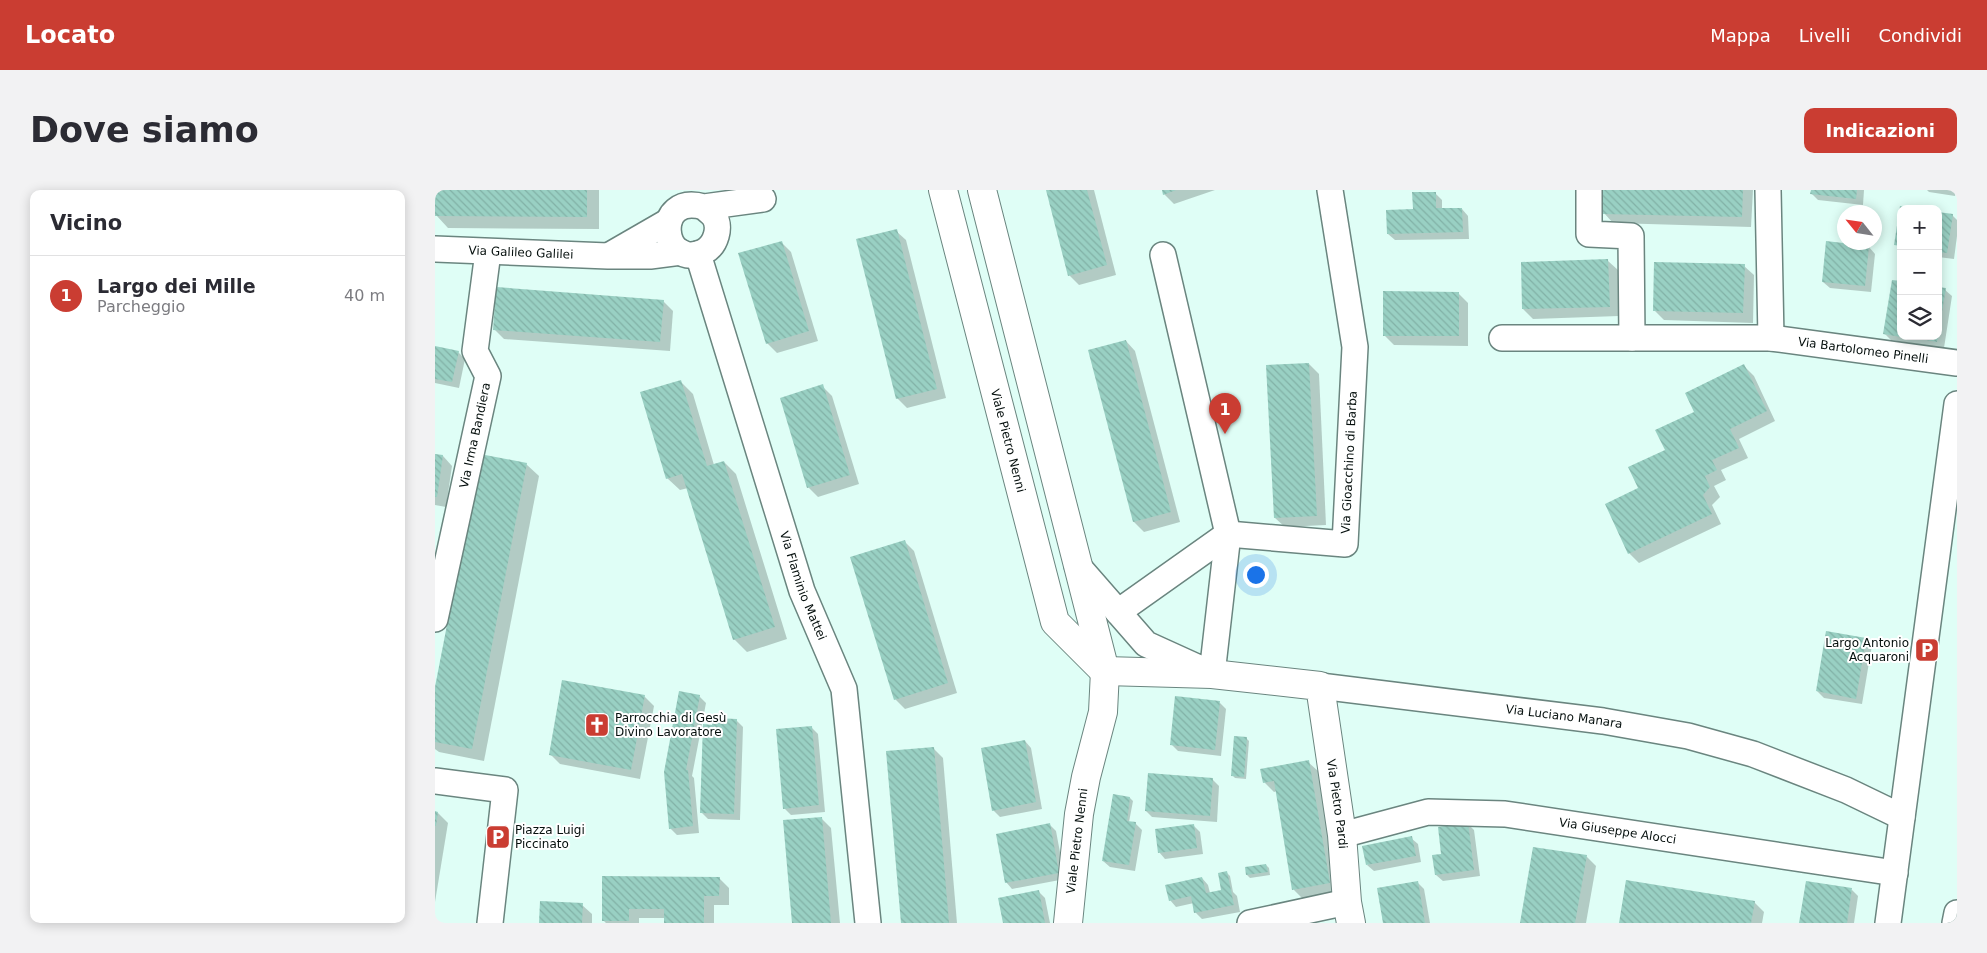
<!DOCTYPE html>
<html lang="it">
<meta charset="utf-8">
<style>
:root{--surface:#fff;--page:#f2f2f3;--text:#2b2b33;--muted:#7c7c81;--line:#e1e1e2;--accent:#ca3d32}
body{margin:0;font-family:"DejaVu Sans",sans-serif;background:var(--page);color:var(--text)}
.controls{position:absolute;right:15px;top:15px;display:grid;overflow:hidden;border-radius:10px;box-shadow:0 2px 12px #0003}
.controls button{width:45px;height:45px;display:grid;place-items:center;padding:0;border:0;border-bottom:1px solid var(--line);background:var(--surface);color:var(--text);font:25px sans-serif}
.compass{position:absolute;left:1402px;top:15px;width:45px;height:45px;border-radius:50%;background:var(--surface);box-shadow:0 2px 12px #0003;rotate:300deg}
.you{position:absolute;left:820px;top:384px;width:18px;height:18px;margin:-12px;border:4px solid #fff;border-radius:50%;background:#1a73e8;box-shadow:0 0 0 8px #1a73e833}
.badge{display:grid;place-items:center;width:32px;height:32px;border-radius:50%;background:var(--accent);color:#fff;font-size:16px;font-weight:700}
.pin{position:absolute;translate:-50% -41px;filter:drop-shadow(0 1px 2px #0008)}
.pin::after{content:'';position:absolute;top:26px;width:18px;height:15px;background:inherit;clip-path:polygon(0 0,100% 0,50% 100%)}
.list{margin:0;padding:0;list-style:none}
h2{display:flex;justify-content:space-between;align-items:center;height:65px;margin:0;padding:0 20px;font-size:21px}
h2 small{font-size:16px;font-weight:400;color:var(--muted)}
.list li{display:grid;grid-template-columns:32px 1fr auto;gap:15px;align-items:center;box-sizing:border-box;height:80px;padding:0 20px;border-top:1px solid var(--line)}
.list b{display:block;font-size:19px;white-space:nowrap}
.list p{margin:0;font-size:16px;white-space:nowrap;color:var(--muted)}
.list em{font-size:16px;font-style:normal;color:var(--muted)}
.icon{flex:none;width:28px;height:28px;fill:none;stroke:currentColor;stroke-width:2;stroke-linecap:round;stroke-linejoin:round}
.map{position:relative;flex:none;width:1522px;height:733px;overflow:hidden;border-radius:10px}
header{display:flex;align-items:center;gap:30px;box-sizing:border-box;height:70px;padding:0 25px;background:var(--accent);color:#fff}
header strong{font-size:24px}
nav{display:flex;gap:28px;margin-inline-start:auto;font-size:18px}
.intro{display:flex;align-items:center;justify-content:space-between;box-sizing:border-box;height:120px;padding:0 30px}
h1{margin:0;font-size:35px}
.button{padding:12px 22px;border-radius:10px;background:var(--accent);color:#fff;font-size:18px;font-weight:700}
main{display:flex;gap:30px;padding:0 30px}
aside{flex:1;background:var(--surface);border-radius:10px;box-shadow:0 2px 12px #0003}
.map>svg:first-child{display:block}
.shadow{fill:#0003}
.building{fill:url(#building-back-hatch)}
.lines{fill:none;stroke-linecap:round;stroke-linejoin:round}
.minor-casing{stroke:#6a857f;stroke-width:28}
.tertiary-casing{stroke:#6a857f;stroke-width:30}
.minor{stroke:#fff;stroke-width:25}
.tertiary{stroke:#fff;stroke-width:28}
.labels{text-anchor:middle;stroke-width:4;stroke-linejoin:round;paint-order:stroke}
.street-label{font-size:12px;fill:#050f0d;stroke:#fff}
.poi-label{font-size:12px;fill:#050f0d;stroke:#fff;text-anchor:start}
</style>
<header>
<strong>Locato</strong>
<nav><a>Mappa</a><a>Livelli</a><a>Condividi</a></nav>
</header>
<div class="intro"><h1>Dove siamo</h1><a class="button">Indicazioni</a></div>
<main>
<aside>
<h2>Vicino<small></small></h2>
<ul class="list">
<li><span class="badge">1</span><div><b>Largo dei Mille</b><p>Parcheggio</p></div><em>40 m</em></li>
</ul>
</aside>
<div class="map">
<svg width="1522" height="733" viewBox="0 0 1522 733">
<defs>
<pattern id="building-back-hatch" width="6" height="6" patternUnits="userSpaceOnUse" patternTransform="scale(1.25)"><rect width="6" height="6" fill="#99d0c3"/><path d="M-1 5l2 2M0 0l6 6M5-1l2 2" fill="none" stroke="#82b1a6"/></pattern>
</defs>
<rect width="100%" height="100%" fill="#dffef6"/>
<g class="shadow">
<polygon points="1,0 164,0 164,39 13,38 1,25"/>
<polygon points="612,0 659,0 681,85 644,95 634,85"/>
<polygon points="728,0 780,0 739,14 729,4"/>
<polygon points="1169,0 1318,0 1316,37 1178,33 1169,23"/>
<polygon points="1377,0 1429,0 1428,15 1383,10 1376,3"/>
<polygon points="1492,0 1521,0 1520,6 1494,2"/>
<polygon points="1000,3 1007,10 1007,19 1027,19 1033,26 1034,49 960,50 953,44"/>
<polygon points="1503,23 1517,25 1522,30 1522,46 1519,69 1503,67"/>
<polygon points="461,41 471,50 511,208 472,218 462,208"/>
<polygon points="346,52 356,62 383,151 342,163 332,153"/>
<polygon points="1434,57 1440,64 1436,102 1395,98 1388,92"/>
<polygon points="1173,71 1183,80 1184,126 1098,129 1088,119"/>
<polygon points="1309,76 1319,85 1318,133 1229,130 1219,120"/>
<polygon points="1503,98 1510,100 1517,106 1509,158 1456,150 1450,144 1466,146 1503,146"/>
<polygon points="1024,104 1033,113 1033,156 959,155 949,145"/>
<polygon points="228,111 238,121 235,161 69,149 59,139"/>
<polygon points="691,151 700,161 745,332 709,342 699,332 654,161"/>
<polygon points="0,157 23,162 30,169 24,198 0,193"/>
<polygon points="874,174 884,184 891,335 850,337 840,328"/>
<polygon points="1309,176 1319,186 1340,231 1304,249 1313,268 1286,280 1291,290 1279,296 1285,307 1277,315 1286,334 1204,373 1194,363 1205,299 1260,222"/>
<polygon points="245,191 258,204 279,275 289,272 301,284 352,449 312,462 299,449 253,298 245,300 232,288"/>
<polygon points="387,196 397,206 424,294 383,307 373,297"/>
<polygon points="0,265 8,266 17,276 11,317 0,315"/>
<polygon points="91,274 104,286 49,571 4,562 0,559 0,504"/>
<polygon points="470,352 479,361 522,503 470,519 460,509"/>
<polygon points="1431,449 1437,455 1427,514 1389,508 1382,501"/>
<polygon points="209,506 219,516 205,589 125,574 115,564"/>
<polygon points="264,506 271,513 257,586 259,588 264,643 242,645 235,638"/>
<polygon points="785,513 791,519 786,566 743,561 736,554"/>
<polygon points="301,530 308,537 305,630 273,629 266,622 279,536"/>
<polygon points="376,537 383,544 390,622 356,625 349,618"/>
<polygon points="811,548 814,551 811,589 800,588 797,585"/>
<polygon points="590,551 596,558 607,619 565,627 558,620"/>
<polygon points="498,558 508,568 522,733 467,733"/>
<polygon points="873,572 883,581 904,703 868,709 859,700 842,601 839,602 829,592"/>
<polygon points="777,589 784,596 782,632 717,627 711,621"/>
<polygon points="679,605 695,608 698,611 694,632 700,633 707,640 700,681 675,677 668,671"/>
<polygon points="0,623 3,623 13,633 0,712"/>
<polygon points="386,628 396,638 405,733 358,733"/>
<polygon points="1033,634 1039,640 1045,686 1008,691 1001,685 999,667 1007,665"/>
<polygon points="615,635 621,641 630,689 577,699 571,692"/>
<polygon points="758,635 765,642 768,664 730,669 724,662"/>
<polygon points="976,648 983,654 986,672 939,681 932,675"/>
<polygon points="1151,666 1161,676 1151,733 1086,733"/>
<polygon points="831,675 834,678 835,685 815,688 812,685"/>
<polygon points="792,683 795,686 798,702 802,706 805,722 767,729 761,723 759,713 741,717 735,710 767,688 773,695 775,703 788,701"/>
<polygon points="169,687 284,688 294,698 294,715 279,715 279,733 230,733 230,728 204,728 204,733 171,733 168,730"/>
<polygon points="982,692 989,699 995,733 950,733"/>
<polygon points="1417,700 1423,706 1419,733 1366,733"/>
<polygon points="604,702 610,708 615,733 569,733"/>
<polygon points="1319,712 1329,722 1327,733 1185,733"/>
<polygon points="147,715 157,724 157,733 105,733"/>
</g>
<g class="building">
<polygon points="0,0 152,0 152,27 0,26"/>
<polygon points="611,0 652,0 672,75 633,86"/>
<polygon points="727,0 741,0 728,5"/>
<polygon points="1168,0 1308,0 1307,27 1167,24"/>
<polygon points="1376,0 1422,0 1421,9 1375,4"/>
<polygon points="977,2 1001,2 1001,18 1027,18 1028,42 952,44 951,20 978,19"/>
<polygon points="1465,16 1475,18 1466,19 1466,56 1459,55"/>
<polygon points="1503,22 1518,24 1512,63 1503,62"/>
<polygon points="462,39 502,199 461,209 421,49"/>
<polygon points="347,51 374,141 331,154 303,63"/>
<polygon points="1391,51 1434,56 1430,96 1387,92"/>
<polygon points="1173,69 1175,117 1087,119 1086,72"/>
<polygon points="1219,72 1310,74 1308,123 1218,121"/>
<polygon points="1457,90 1466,91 1466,147 1448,144"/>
<polygon points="61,97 229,110 225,152 58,140"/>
<polygon points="1503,97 1511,98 1504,139 1503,139"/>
<polygon points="948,101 1024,102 1024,146 948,146"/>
<polygon points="1470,146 1503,146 1502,152"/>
<polygon points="691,150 736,322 698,332 653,160"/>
<polygon points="0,156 24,161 17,192 0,189"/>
<polygon points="874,173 882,326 839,328 831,175"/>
<polygon points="1309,174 1332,221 1295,239 1304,258 1277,270 1282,280 1270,286 1275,297 1268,305 1277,324 1193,364 1170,314 1203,298 1193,277 1230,260 1220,240 1259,222 1250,203"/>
<polygon points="246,190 272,276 289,271 340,437 298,450 247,284 231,289 205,202"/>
<polygon points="388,194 415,285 372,298 345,208"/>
<polygon points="0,264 8,265 2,307 0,307"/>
<polygon points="45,264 92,273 37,559 0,552 0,497"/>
<polygon points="470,350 513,493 459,510 415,367"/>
<polygon points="1391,441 1431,448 1421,509 1381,501"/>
<polygon points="127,490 210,505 196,580 114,565"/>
<polygon points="244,501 265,505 251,580 253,580 258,636 234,639 229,582"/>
<polygon points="740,506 785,511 780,560 735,555"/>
<polygon points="278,528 302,529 299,624 265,623 268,534 277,535"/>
<polygon points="377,536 384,615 348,619 341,539"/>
<polygon points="799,546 812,547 809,587 796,586"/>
<polygon points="590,550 601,612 557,621 546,558"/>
<polygon points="499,557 514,733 466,733 451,561"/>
<polygon points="874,570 895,693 857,700 839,591 828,593 825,579"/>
<polygon points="713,583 778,588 775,626 710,621"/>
<polygon points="678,604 695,607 692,631 701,632 694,675 667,671"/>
<polygon points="0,621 3,622 1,636 0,636"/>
<polygon points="387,627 396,733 357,733 348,630"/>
<polygon points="1033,632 1039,680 1000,685 997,665 1006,664 1003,637"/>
<polygon points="615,633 624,683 570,693 561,644"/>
<polygon points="759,634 762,658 723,663 720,639"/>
<polygon points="977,646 981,666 931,675 927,656"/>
<polygon points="1098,657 1152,665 1140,733 1085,733"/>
<polygon points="831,674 833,682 811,685 810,677"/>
<polygon points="792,681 799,715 759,723 756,706 734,711 730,695 767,687 771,703 786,700 783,683"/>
<polygon points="167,686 285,687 284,706 269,706 269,733 229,733 229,719 194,719 194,731 167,731"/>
<polygon points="1191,690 1320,711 1316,733 1184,733"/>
<polygon points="983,691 990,733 948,733 942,698"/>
<polygon points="1371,691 1417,698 1412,733 1364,733"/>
<polygon points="604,700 610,733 568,733 563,708"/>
<polygon points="105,711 148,713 147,733 104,733"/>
</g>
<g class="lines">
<defs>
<g id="minor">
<polyline points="1154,0 1154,44 1196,46 1197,148"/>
<polyline points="1333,0 1336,148"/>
<path d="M269 17C272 20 275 22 278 25 287 36 281 56 268 62 226 81 217 2 269 17L328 9"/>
<path id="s1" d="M0 59 173 66H215L246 62"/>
<path id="s2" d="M263 64 367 401 409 499 433 733"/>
<polyline points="175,65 234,31"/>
<path id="s3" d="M1067 148H1336L1522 173"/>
<polyline points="642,375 711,454 777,484 793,344 728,65"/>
<path id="s4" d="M683 422 793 344 910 354 920 157 895 0"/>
<path id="s5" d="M0 429 53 186 40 161 53 62"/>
<path id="s6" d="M885 496 1168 531 1253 546 1318 564 1411 600 1467 627"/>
<polyline points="0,591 70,600 55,733"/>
<path id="s7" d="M907 645 993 622 1070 624 1460 683"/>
<polyline points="815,733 912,712"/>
<polyline points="1453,733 1522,214"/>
<polyline points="1520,733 1522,723"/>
</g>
<g id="tertiary">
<path id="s8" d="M508 0 620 432 669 481"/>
<polyline points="547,0 670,481 668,522 651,587 644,624 633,733"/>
<path id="s9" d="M670 481 777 484 885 496 907 645 912 712 916 733"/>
</g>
</defs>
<use href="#minor" class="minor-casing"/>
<use href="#tertiary" class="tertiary-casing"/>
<use href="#minor" class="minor"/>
<use href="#tertiary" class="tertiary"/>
</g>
<defs>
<symbol id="parking-square" viewBox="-11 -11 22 22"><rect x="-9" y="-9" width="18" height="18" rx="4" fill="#ca3d32" stroke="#fff"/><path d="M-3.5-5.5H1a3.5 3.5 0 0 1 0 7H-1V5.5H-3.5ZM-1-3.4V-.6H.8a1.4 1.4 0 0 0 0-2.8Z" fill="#fff"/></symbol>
<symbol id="church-square" viewBox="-11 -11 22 22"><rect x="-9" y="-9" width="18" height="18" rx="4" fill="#ca3d32" stroke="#fff"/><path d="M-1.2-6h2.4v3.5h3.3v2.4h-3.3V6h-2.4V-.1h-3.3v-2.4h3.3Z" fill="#fff"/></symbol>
</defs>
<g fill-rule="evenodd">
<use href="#parking-square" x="1478" y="446" width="28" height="28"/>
<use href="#church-square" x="148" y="521" width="28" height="28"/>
<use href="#parking-square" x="49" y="633" width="28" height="28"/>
</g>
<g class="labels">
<g class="street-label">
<text dy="4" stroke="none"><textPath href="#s1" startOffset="86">Via Galileo Galilei</textPath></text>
<text dy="4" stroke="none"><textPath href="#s3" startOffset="362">Via Bartolomeo Pinelli</textPath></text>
<text dy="4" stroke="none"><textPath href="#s5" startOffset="188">Via Irma Bandiera</textPath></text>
<text dy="4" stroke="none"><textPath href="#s8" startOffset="259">Viale Pietro Nenni</textPath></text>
<text dy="4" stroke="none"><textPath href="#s4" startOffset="334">Via Gioacchino di Barba</textPath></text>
<text dy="4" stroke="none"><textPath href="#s2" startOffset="348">Via Flaminio Mattei</textPath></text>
<text dy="4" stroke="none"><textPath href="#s6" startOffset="246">Via Luciano Manara</textPath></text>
<text dy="4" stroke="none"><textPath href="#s9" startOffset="335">Via Pietro Pardi</textPath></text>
<text dy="4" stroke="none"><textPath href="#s7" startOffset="280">Via Giuseppe Alocci</textPath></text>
<text transform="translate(642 651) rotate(-83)" y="4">Viale Pietro Nenni</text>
</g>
<g class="poi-label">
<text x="1474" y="457" text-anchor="end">Largo Antonio<tspan x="1474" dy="14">Acquaroni</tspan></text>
<text x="180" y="532">Parrocchia di Gesù<tspan x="180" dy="14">Divino Lavoratore</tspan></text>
<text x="80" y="644">Piazza Luigi<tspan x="80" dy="14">Piccinato</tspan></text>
</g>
</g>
</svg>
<div class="controls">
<button>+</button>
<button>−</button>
<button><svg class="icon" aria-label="layers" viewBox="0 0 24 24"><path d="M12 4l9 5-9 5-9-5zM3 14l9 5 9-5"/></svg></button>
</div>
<svg class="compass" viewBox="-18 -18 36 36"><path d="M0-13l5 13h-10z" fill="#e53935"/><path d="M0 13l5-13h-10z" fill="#7c7c81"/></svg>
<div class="you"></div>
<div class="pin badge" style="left:790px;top:244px">1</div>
</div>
</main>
